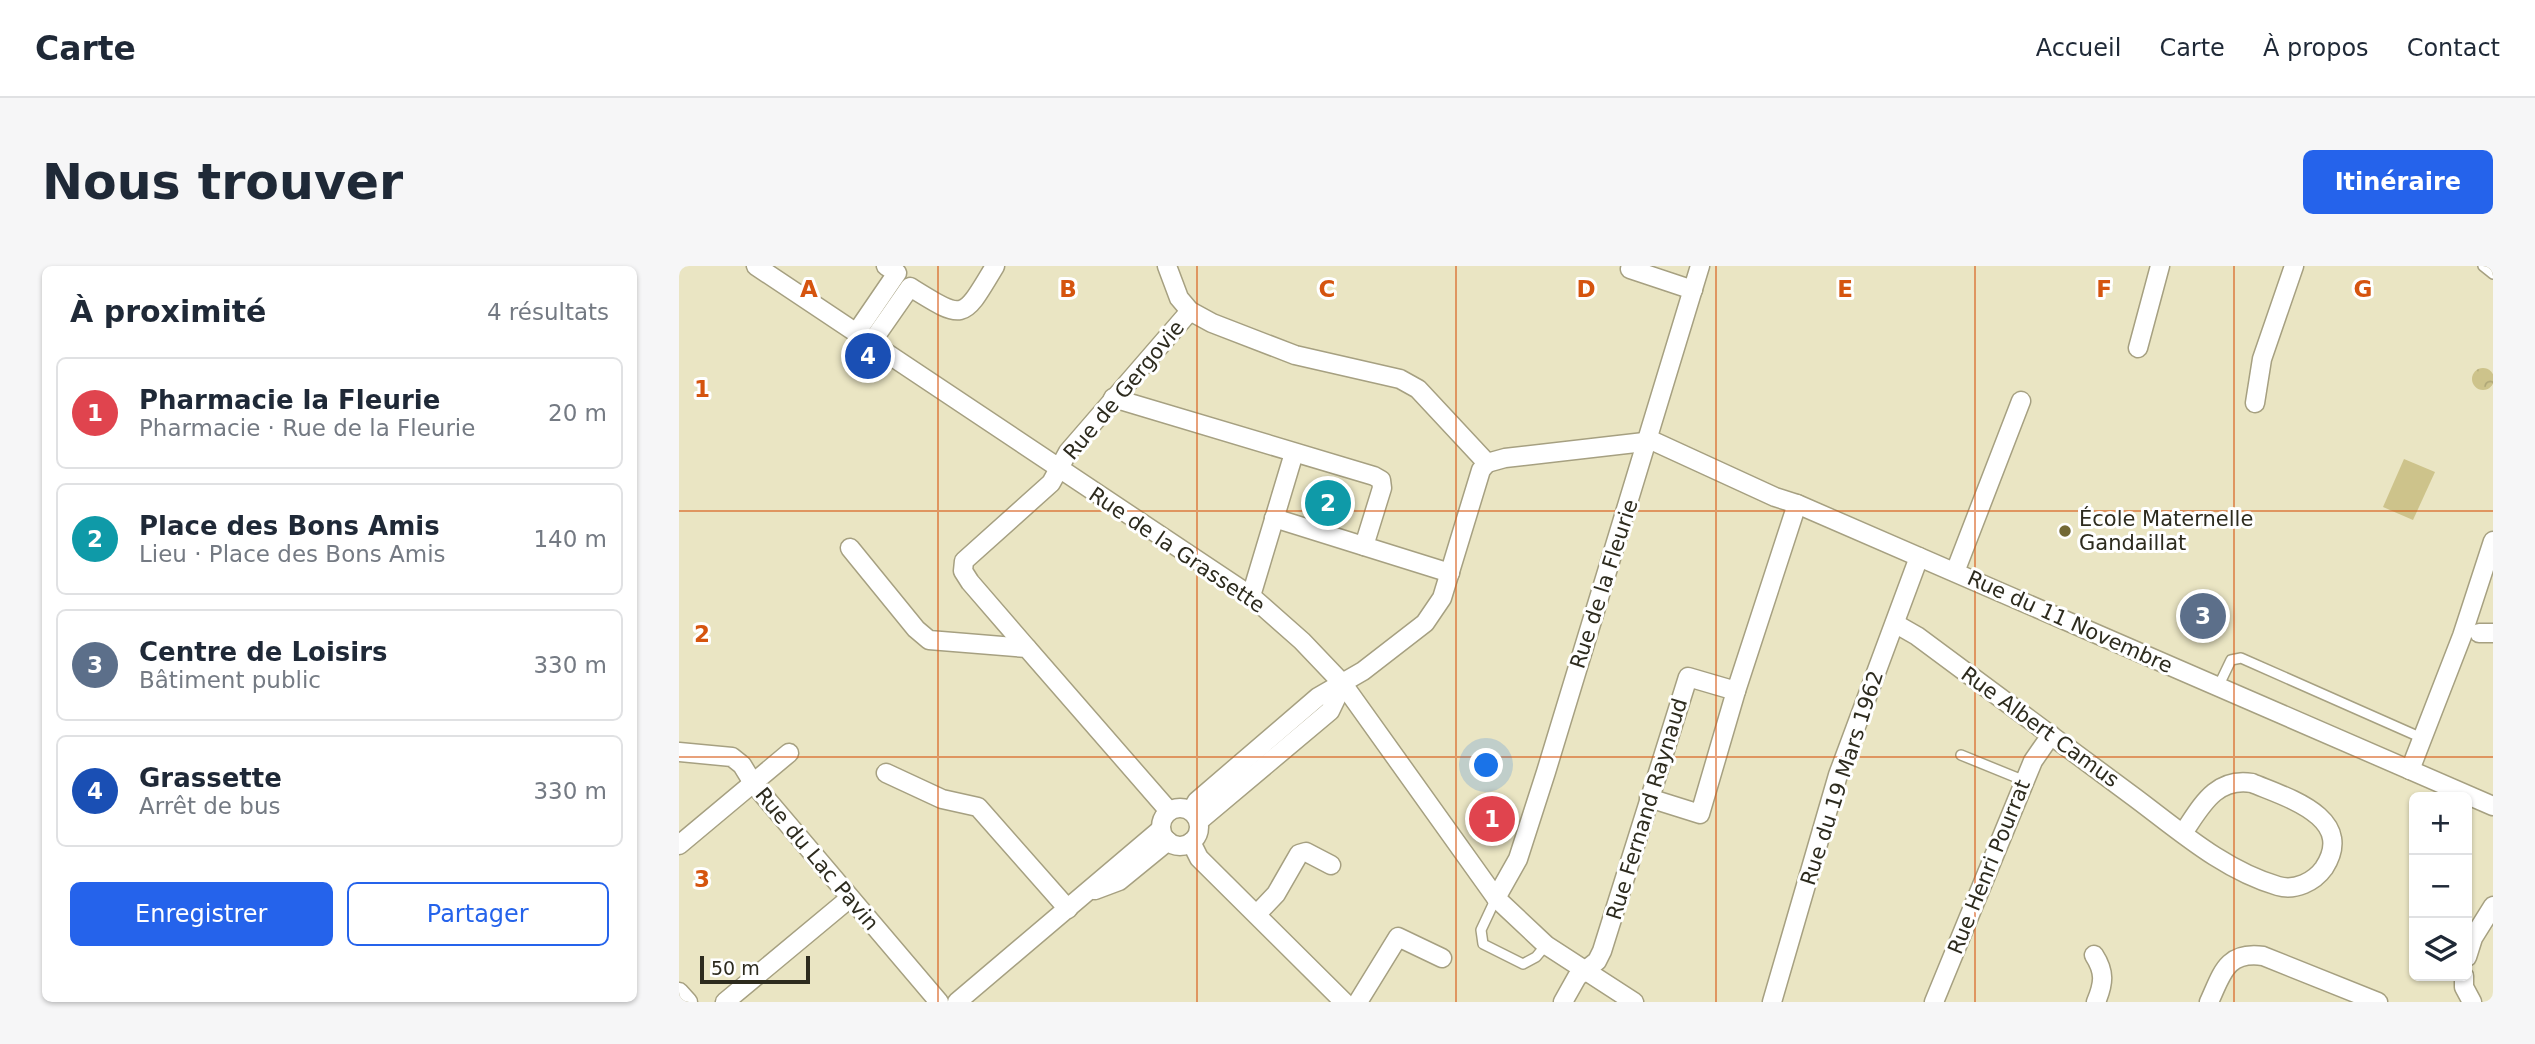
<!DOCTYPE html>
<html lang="fr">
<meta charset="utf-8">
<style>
:root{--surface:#fff;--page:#f6f6f7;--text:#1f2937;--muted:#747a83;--line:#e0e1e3;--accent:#2563eb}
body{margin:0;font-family:"DejaVu Sans",sans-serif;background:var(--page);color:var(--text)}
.controls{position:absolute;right:21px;bottom:21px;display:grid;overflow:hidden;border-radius:10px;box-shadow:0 2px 5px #0004}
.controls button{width:63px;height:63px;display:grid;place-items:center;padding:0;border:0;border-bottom:2px solid var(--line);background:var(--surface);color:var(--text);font:35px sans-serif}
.scale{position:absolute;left:21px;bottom:18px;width:110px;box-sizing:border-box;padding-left:7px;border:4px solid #2d2b1e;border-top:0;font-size:19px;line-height:24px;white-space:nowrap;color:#2d2b1e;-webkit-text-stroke:5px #fff;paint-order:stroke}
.you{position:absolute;left:808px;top:500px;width:24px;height:24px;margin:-18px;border:5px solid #fff;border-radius:50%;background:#1a73e8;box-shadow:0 0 0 10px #1a73e833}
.badge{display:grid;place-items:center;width:46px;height:46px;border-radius:50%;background:var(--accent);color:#fff;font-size:23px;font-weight:700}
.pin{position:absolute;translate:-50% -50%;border:4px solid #fff;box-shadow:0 2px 7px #0006}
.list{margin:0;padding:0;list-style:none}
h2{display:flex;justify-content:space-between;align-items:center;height:91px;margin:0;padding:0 28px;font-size:30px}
h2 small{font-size:23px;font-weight:400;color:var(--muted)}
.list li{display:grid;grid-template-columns:46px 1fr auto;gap:21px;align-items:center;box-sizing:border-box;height:112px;margin:0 14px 14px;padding:0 14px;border:2px solid var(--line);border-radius:10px}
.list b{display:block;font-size:26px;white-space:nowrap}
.list p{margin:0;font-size:23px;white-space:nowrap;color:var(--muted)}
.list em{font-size:23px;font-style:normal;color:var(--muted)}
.actions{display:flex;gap:14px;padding:21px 28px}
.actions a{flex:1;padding:16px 0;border:2px solid var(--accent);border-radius:10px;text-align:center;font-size:24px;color:var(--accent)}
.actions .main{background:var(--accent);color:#fff}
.icon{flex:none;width:38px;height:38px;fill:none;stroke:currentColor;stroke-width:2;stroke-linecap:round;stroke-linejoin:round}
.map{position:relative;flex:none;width:1814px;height:736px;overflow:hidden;border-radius:10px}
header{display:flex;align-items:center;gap:42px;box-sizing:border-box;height:98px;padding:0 35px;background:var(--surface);border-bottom:2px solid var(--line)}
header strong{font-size:33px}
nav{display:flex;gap:38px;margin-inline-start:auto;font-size:24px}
.intro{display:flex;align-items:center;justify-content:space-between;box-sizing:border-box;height:168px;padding:0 42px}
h1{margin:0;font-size:49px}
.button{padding:18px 32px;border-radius:10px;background:var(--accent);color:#fff;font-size:24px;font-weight:700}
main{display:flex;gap:42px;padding:0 42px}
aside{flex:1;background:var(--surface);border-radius:10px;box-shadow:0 2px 5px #0004}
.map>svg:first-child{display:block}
.grass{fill:#cdc38b}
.forest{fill:url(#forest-crowns)}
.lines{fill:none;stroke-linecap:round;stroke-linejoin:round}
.service-casing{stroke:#a6a081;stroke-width:12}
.minor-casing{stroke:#a6a081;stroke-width:21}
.service{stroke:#fff;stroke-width:9}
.minor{stroke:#fff;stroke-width:18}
.grid{fill:none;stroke:#d5540e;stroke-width:2;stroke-opacity:0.55}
.poi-dot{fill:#726835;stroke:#fff;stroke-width:2.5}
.labels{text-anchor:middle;stroke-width:6;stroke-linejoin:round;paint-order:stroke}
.street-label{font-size:21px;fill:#2d2b1e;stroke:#fff}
.poi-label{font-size:21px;fill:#2d2b1e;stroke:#fff;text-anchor:start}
.grid-label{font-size:23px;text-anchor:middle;font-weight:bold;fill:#d5540e;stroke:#fff;stroke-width:6;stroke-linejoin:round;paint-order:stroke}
</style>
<header>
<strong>Carte</strong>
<nav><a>Accueil</a><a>Carte</a><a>À propos</a><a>Contact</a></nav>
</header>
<div class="intro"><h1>Nous trouver</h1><a class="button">Itinéraire</a></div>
<main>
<aside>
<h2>À proximité<small>4 résultats</small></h2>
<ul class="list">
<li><span class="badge" style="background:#e0444e">1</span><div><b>Pharmacie la Fleurie</b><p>Pharmacie · Rue de la Fleurie</p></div><em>20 m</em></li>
<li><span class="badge" style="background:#0f9aa8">2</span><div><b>Place des Bons Amis</b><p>Lieu · Place des Bons Amis</p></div><em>140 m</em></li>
<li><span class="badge" style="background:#5c6f8a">3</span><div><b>Centre de Loisirs</b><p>Bâtiment public</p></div><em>330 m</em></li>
<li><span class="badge" style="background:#1a4fb4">4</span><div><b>Grassette</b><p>Arrêt de bus</p></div><em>330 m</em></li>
</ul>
<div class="actions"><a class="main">Enregistrer</a><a>Partager</a></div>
</aside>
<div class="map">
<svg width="1814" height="736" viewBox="0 0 1814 736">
<defs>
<pattern id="forest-crowns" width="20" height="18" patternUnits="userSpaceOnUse" patternTransform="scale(1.75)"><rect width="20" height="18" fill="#cdc38b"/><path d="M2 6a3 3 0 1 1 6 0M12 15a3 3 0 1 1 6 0" fill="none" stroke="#b0a878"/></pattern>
</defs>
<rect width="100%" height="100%" fill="#eae5c3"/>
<polygon class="grass" points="1725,193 1756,206 1734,254 1704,241"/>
<circle class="forest" cx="1804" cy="113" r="11"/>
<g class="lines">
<defs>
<g id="service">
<polyline points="1804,0 1814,8"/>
<polyline points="1539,421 1552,394 1562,392 1743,472"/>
<polyline points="1282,489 1346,515"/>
<polyline points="817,632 802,664 804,678 844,698 857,691 867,679"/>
</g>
<g id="minor">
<polyline points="77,0 572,330 623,375 664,418 817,632 867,679 955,736"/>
<polyline points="488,0 500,32 511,45 533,57 616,89 721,113 739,123 808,197"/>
<polyline points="951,3 1014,24"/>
<polyline points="177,67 218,7 207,0"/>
<path d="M192 77 231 21C286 55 283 55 316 0"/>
<polyline points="1459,82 1481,0"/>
<polyline points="434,132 695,210 702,214 703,222 685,280"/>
<polyline points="1576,137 1583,93 1615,0"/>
<polyline points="808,197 826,192 974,175 1096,231 1118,238 1814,540"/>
<polyline points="595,252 771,307"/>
<polyline points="171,282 237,363 250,374 348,382 490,545"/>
<polyline points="1276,306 1342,135"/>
<polyline points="572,330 615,187"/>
<path d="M1217 358 1238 370C1309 423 1380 475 1451 528 1496 561 1543 604 1599 620 1616 625 1635 616 1645 602 1678 551 1606 531 1573 517 1536 511 1522 541 1504 567"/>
<polyline points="1800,367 1814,367"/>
<polyline points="348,382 291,316 284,305 285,295 372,217 389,186 511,45"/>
<polyline points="0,486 53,491 63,499 74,517 260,736"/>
<polyline points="1731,504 1783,370 1814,275"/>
<polyline points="207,507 263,533 299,541 389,643"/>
<polyline points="970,532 1021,548 1057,425"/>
<circle cx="501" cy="561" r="19"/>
<polyline points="512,545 518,535 639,431 684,405 746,357 763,332 802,204 808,197"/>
<polyline points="520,555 651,445 664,418"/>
<polyline points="512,576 520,592 665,736"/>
<polyline points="0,579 110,487"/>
<polyline points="416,624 440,615 489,575"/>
<polyline points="817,632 839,593 867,506 1021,0"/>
<polyline points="578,648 597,628 620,588 627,586 652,599"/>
<path d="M1415 689C1426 706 1425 717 1417 736"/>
<polyline points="1788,691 1794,672 1814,640"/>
<polyline points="1785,710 1785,721 1793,736"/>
<polyline points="0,726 9,736"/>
<polyline points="46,736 171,632"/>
<polyline points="278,736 482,563"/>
<polyline points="679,736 719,671 763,692"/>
<polyline points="884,736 898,711 918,695 923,685 1009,411 1057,425 1118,238"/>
<polyline points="1093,736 1159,509 1240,291"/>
<polyline points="1255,736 1354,495 1372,469"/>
<path d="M1530 736C1543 708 1547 685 1584 690L1699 736"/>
</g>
</defs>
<use href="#service" class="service-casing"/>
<use href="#minor" class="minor-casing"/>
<use href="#service" class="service"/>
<use href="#minor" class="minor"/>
</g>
<path class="grid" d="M259 0V736M518 0V736M777 0V736M1037 0V736M1296 0V736M1555 0V736M0 245H1814M0 491H1814"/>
<circle class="poi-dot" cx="1386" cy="265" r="7"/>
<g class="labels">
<g class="street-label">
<text transform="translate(445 124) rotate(-50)" y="7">Rue de Gergovie</text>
<text transform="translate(498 284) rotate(34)" y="7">Rue de la Grassette</text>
<text transform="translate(925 318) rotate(-72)" y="7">Rue de la Fleurie</text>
<text transform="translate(1391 356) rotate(24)" y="7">Rue du 11 Novembre</text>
<text transform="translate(1361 461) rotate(36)" y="7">Rue Albert Camus</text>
<text transform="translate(1163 512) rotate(-72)" y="7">Rue du 19 Mars 1962</text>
<text transform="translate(968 543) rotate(-73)" y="7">Rue Fernand Raynaud</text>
<text transform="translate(138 593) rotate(50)" y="7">Rue du Lac Pavin</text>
<text transform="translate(1310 601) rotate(-68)" y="7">Rue Henri Pourrat</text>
</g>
<g class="poi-label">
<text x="1400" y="260">École Maternelle<tspan x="1400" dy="24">Gandaillat</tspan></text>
</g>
</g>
<g class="grid-label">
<text x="130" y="31">A</text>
<text x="389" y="31">B</text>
<text x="648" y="31">C</text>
<text x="907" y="31">D</text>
<text x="1166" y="31">E</text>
<text x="1425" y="31">F</text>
<text x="1684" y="31">G</text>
<text x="23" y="131">1</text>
<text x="23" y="376">2</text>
<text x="23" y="621">3</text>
</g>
</svg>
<div class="controls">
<button>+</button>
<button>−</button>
<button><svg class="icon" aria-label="layers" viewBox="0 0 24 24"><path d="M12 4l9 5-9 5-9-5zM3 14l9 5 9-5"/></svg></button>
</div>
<div class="scale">50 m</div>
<div class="you"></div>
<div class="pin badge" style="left:813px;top:553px;background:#e0444e">1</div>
<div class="pin badge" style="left:649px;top:237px;background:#0f9aa8">2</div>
<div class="pin badge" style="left:1524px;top:350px;background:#5c6f8a">3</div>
<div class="pin badge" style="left:189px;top:90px;background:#1a4fb4">4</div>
</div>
</main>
